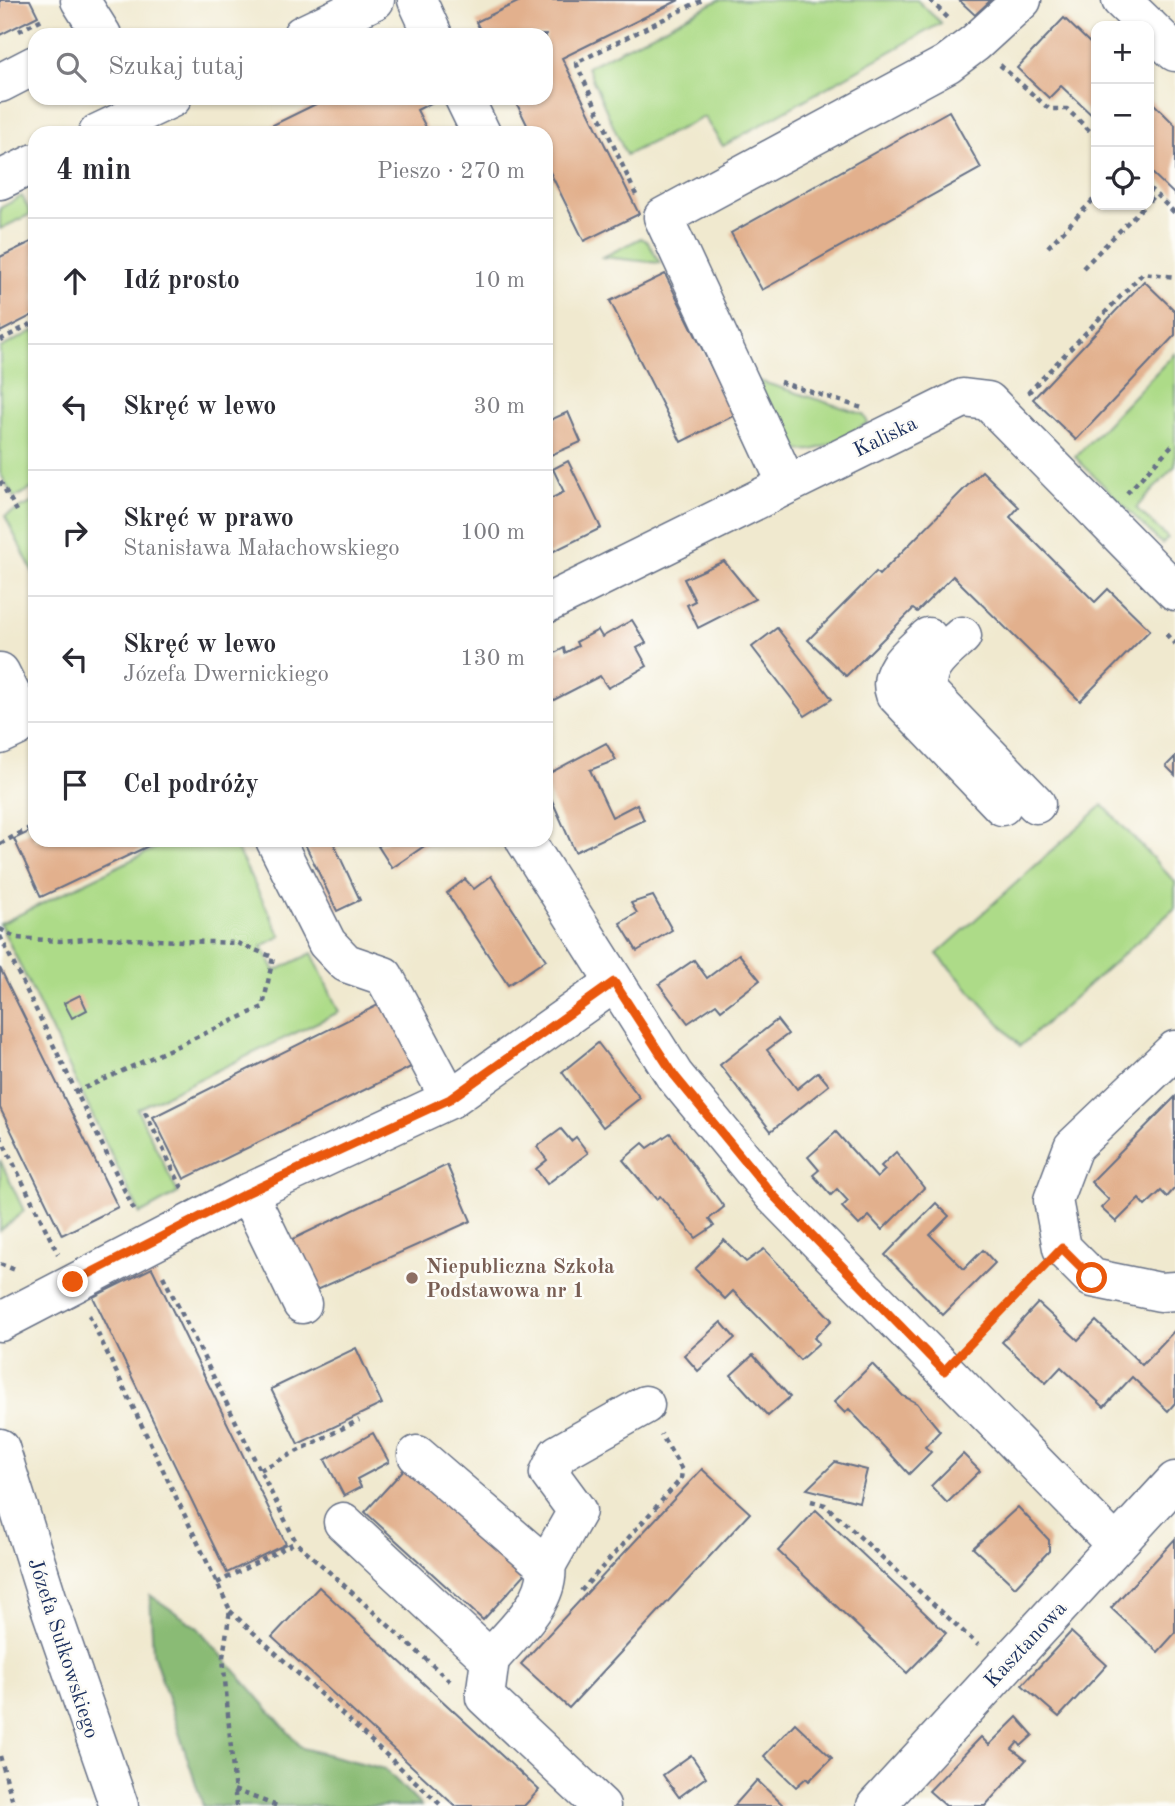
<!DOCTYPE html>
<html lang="pl">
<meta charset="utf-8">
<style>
:root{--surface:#fff;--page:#f2f2f3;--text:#2b2b33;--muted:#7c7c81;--line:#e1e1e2}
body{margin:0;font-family:"Old Standard TT",serif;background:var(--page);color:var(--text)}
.controls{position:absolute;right:21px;top:21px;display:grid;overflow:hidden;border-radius:14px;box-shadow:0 2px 5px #0004}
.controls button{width:63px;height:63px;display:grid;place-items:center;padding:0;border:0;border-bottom:2px solid var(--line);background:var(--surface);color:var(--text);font:35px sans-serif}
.stop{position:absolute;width:21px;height:21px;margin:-16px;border:5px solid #ea580c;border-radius:50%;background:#fff}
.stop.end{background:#ea580c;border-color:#fff;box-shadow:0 2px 7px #0008}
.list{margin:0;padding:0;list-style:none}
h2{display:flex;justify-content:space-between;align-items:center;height:91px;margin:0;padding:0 28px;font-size:30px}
h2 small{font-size:23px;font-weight:400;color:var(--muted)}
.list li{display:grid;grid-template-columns:46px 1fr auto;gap:21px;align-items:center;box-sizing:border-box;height:126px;padding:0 28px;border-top:2px solid var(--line)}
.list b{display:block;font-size:26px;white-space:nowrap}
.list p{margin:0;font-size:23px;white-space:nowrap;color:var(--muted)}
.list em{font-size:23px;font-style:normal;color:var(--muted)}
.icon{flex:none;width:38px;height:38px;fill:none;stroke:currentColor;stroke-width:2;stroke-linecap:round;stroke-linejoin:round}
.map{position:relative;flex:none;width:1175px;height:1806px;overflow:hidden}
.search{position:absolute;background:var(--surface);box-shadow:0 2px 5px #0004;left:28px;top:28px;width:525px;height:77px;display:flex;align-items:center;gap:18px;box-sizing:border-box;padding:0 24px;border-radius:21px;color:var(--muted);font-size:26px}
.panel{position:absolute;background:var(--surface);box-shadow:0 2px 5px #0004;left:28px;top:126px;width:525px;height:721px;border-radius:21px}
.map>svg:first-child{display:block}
.green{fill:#addb88;stroke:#648573;stroke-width:2}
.forest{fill:#8abb74;stroke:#527569;stroke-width:2}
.building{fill:#e2b08d}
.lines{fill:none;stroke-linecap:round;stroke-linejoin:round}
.minor-casing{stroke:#667086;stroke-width:41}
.path{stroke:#667086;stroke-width:4.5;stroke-dasharray:5 5;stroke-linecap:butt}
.minor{stroke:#fff;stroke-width:38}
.route{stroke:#ea580c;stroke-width:9}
.education-dot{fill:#8d6e63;stroke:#fdfcf7;stroke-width:2.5}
.labels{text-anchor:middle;stroke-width:5;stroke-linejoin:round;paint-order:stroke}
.street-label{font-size:21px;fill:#1b2f5e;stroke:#fdfcf7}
.education-label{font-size:21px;font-weight:bold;fill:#785e54;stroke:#fdfcf7;text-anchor:start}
</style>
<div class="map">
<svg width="1175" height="1806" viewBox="0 0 1175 1806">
<rect width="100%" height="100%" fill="#fdfcf7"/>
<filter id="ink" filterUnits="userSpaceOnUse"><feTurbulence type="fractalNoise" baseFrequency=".0143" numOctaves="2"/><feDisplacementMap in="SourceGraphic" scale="14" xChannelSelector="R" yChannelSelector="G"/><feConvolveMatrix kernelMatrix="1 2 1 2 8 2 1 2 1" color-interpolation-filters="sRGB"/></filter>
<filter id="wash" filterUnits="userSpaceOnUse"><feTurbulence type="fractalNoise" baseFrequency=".00686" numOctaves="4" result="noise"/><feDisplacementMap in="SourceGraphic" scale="28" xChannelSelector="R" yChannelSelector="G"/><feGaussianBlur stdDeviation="1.57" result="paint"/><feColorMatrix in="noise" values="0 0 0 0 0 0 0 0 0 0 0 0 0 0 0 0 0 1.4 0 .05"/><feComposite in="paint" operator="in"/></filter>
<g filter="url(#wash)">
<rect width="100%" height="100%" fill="#f0e9cf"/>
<g class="green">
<polygon points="719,0 917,0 941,23 723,146 704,117 626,155 587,67"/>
<polygon points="22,196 31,214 0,229 0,208"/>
<polygon points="641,238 648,242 660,263 603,257"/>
<polygon points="35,330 35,487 14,498 0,473 0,348"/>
<polygon points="1175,353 1175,466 1136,508 1168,538 1162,544 1075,457"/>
<path d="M753 379 863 414 868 423C846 434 815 460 790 447Z"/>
<polygon points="35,501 35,576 5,516"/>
<polygon points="1103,805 1175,882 1175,908 1020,1046 937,954"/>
<polygon points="172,840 232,840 281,936 262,946 275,971 312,953 339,1012 137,1109 178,1193 140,1214 0,924"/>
<polygon points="0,1160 24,1211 0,1231"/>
</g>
<polygon class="forest" points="150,1595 198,1628 302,1748 385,1769 421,1806 203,1806 153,1653"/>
<g id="blocks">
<g class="building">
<polygon points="0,0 30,0 38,16 0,35"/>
<polygon points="522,0 679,0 562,58 639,214 584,241 546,164 546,133 531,133 514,98 546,98 546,35 483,35 476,22"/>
<polygon points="959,0 991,0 975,15"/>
<polygon points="1064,18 1096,49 1096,119 1061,86 1049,98 1017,68"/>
<polygon points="328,98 434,98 435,101 417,110 429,133 277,133 273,125"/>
<polygon points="1149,99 1175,125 1175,195 1149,170"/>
<polygon points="949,111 981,168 762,290 731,233"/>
<polygon points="35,240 35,314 0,332 0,257"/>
<polygon points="665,274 735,415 681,442 610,301"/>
<polygon points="1144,281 1175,311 1175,335 1076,440 1033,399"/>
<polygon points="568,412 581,442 551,455 546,443 546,422"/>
<polygon points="568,461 601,528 546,555 546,501 564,492 553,469"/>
<polygon points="982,471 1019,507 1010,517 1095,602 1108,589 1150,630 1080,701 953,576 917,612 913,609 846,676 808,640 876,572 879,575"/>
<polygon points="724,561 755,599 698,628 687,605 695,601 684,579"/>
<polygon points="632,620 646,643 637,648 647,666 608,688 600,676 546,704 546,658 564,648 565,653 578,646 576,642 598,630 602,637"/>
<polygon points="777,628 832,699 805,716 752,647"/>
<polygon points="606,743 616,760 590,770 612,817 637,804 644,820 575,852 546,787 546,775"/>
<polygon points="1175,757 1175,775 1166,766"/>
<polygon points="35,829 35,840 161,840 41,897 14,839"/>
<polygon points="303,840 330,840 334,844 360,900 337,911"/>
<polygon points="389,840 433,840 392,868 378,846"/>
<polygon points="491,876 546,960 508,985 447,893 465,879 474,889"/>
<polygon points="653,896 672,930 637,951 620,923 637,913 631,903"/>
<polygon points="739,954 760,980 721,1010 716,1004 688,1023 659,984 694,960 707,978"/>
<polygon points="0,968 118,1207 62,1235 0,1108"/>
<polygon points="80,995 87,1010 72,1018 64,1003"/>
<polygon points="386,1001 417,1064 184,1179 153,1117"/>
<polygon points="777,1020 788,1034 767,1050 797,1089 818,1072 829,1085 771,1131 720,1065"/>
<polygon points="598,1043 640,1098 603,1127 562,1072"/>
<polygon points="1175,1097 1175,1188 1167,1197 1161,1191 1145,1206 1139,1199 1116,1222 1101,1208 1109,1200 1091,1182"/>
<polygon points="561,1129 571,1141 576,1137 588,1153 547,1184 536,1169 547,1160 537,1147"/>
<polygon points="836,1132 877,1178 885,1170 881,1166 896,1152 924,1188 882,1230 869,1216 859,1225 842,1207 848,1201 837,1189 831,1195 813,1175 819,1170 808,1157"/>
<polygon points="670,1133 724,1207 709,1219 714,1226 696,1238 660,1196 656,1199 623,1160 643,1143 648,1148"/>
<polygon points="447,1165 471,1221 314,1291 291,1240"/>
<polygon points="936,1203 949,1216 930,1235 964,1269 983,1250 995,1263 943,1315 885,1255"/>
<polygon points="724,1240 746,1262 764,1249 832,1320 814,1338 819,1343 800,1360 733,1291 725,1299 695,1269"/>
<polygon points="152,1268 286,1544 227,1573 93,1297"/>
<polygon points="1038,1303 1078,1340 1096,1321 1142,1365 1175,1330 1175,1403 1168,1411 1132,1377 1104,1407 1061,1367 1046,1383 1002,1342"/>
<polygon points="721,1322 735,1338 698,1371 684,1355"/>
<polygon points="356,1348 382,1404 298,1444 271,1389"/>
<polygon points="753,1355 790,1397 768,1416 731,1375"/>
<polygon points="872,1364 903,1396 917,1403 940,1431 925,1447 931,1452 909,1474 849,1409 845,1413 834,1402"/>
<polygon points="373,1433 389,1462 357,1479 361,1487 344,1496 325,1460"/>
<polygon points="963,1454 980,1471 947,1503 931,1486"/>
<polygon points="835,1462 867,1470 859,1502 807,1489"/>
<polygon points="407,1466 525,1574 483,1620 365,1512"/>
<polygon points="702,1469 750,1513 569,1708 521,1664"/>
<polygon points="1018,1507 1049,1540 1049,1551 1015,1587 973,1548"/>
<polygon points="816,1510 946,1633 907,1673 778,1551"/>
<polygon points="1175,1539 1175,1633 1158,1652 1111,1608"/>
<polygon points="319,1587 539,1790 524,1806 455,1806 272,1637"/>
<polygon points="1071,1632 1107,1665 1059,1717 1022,1685"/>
<polygon points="1017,1717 1033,1735 1021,1746 1018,1742 1012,1749 1026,1760 985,1806 946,1806 929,1791 981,1737 989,1745"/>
<polygon points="795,1723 832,1758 809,1781 806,1778 796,1787 764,1756"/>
<polygon points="691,1755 706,1777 679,1797 663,1775"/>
<polygon points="757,1780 784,1806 734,1806"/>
</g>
</g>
</g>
<g filter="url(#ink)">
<use href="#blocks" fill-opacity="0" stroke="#667086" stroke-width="2"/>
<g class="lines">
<defs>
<g id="minor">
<polyline points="80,0 102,35"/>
<polyline points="417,0 433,35"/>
<polyline points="1121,0 1148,26"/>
<polyline points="1149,27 1175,52"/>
<polyline points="302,35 375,0"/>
<polyline points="0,83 35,65"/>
<polyline points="464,98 481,133"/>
<polyline points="98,133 172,98"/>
<polyline points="0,180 35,163"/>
<polyline points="787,484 663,217 947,64 975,43 1022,0"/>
<polyline points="546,604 963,398 988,401 1175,591"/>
<path d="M962 636C946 651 920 668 929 693L1036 804"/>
<path d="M928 637C912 653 886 670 895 694L1002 806"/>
<polyline points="0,672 24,720 17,727 0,735"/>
<polyline points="275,840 327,943 346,963 384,976 450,1099"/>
<polyline points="525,840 674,1075 772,1194 1116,1545"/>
<polyline points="1175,1050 1073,1147 1053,1200 1062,1248 1092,1278 1160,1292 1175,1291"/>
<polyline points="248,1193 302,1304"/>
<polyline points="0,1322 248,1193 450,1099 614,983"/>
<polyline points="0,1448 50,1607 119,1806"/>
<path d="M417 1455 546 1566C551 1601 510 1635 490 1659"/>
<polyline points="343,1522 490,1659 485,1697 601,1806"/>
<polyline points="546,1566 577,1511 549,1473 558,1454 645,1405"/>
<polyline points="876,1806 1175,1481"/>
</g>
</defs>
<use href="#minor" class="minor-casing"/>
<g class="path">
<polyline points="930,0 949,19"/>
<polyline points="19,31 42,19"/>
<polyline points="1000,65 1049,109 1067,109 1096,137"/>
<polyline points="1149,188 1175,213"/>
<polyline points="636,195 576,63 702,0"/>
<polyline points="1149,201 1155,194"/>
<polyline points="1048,247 1096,197"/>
<polyline points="1083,268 1145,205"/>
<polyline points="0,340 35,322"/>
<polyline points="780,382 862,408"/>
<polyline points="1028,393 1143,273 1175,277"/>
<polyline points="0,481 17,511"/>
<polyline points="1127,493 1175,442"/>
<polyline points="1166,634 1175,644"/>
<polyline points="0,844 35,825"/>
<polyline points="0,929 17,938 60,941 101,938 237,943 273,957 263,1007 76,1092"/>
<polyline points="0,936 135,1212"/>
<polyline points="145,1112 182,1188"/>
<polyline points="0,1136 58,1254"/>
<polyline points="0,1264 18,1271"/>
<polyline points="163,1276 296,1542 450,1681"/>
<polyline points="89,1315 230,1610 223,1657 236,1806"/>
<polyline points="969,1345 1038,1273"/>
<polyline points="260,1470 359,1420"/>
<polyline points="811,1501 825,1505 978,1645"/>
<polyline points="217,1583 296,1542"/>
<polyline points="581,1591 681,1479 682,1470 661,1434"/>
<polyline points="230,1611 442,1806"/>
<polyline points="0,1756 14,1806"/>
<polyline points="234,1790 277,1806"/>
</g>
<use href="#minor" class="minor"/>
</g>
</g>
<g class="lines" filter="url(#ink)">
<polyline class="route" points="73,1282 247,1193 450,1099 614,982 674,1075 772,1194 944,1371 1062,1248 1092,1278"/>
</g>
<circle class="education-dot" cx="412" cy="1278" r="7"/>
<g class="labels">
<g class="street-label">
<text transform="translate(885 436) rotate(-26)" y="7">Kaliska</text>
<text transform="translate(1025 1644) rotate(-47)" y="7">Kasztanowa</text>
<text transform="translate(64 1648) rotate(72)" y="7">Józefa Sułkowskiego</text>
</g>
<g class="education-label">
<text x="426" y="1273">Niepubliczna Szkoła<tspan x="426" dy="24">Podstawowa nr 1</tspan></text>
</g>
</g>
</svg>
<div class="controls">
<button>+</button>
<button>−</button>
<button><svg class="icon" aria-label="locate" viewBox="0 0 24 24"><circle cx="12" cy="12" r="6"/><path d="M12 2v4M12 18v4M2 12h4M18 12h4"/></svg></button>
</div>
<div class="stop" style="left:1092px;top:1278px"></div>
<div class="stop end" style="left:73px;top:1282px"></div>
<div class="search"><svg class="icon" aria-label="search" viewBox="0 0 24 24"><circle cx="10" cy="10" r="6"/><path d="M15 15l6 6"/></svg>Szukaj tutaj</div>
<section class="panel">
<h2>4 min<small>Pieszo · 270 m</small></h2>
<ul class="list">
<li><svg class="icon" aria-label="ahead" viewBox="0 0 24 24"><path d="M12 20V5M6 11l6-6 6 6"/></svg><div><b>Idź prosto</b></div><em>10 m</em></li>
<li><svg class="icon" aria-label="left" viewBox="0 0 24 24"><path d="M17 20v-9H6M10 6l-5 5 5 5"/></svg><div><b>Skręć w lewo</b></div><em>30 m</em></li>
<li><svg class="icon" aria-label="right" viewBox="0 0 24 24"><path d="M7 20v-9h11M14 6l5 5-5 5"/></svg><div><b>Skręć w prawo</b><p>Stanisława Małachowskiego</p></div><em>100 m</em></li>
<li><svg class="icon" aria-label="left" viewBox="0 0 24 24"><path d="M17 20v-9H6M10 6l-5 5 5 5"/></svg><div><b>Skręć w lewo</b><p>Józefa Dwernickiego</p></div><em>130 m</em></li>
<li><svg class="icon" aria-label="arrive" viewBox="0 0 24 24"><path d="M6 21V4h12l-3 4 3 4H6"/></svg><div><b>Cel podróży</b></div></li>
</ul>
</section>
</div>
